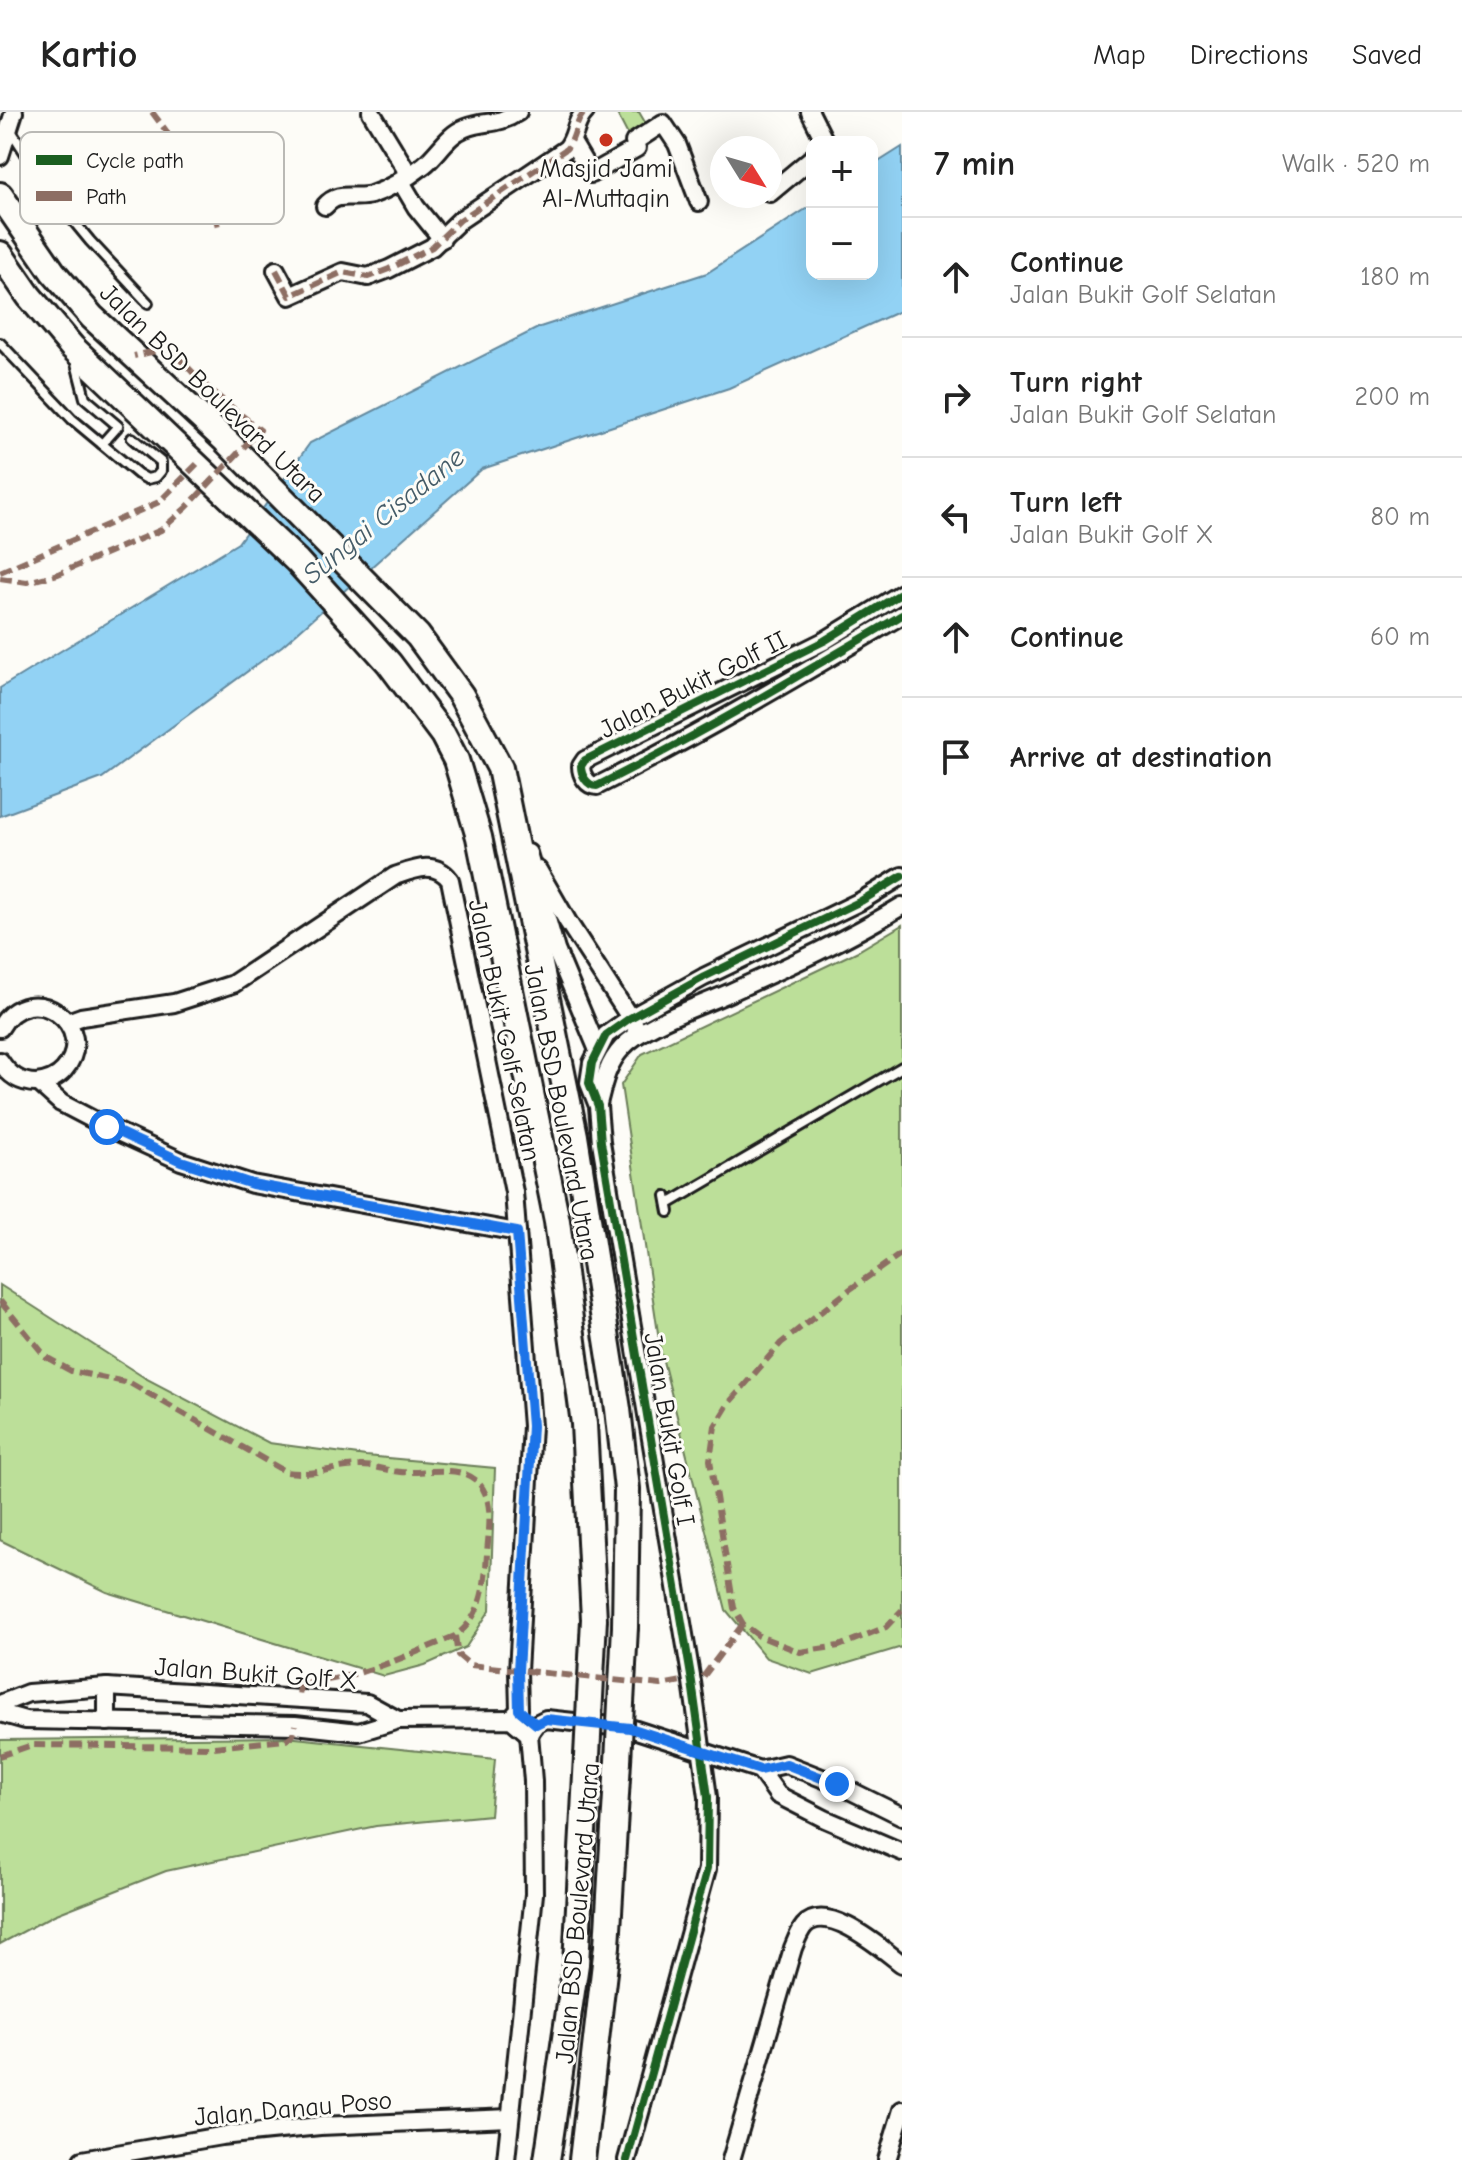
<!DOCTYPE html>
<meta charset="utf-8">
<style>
:root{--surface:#fff;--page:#f2f2f2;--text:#222;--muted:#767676;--line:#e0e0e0}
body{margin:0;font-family:"Comic Neue",sans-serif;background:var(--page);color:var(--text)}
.controls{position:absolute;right:24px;top:24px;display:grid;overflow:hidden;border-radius:16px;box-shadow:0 8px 32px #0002}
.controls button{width:72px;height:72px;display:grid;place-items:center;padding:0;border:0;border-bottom:2px solid var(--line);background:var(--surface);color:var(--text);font:40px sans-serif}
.compass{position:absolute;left:710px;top:24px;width:72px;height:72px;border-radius:50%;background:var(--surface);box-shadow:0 8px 32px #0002;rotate:127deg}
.stop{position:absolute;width:24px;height:24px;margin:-18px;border:6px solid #1a73e8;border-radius:50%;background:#fff}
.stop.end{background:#1a73e8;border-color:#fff;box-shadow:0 2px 8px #0008}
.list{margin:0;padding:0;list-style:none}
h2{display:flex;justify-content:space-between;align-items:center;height:104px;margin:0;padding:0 32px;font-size:34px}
h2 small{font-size:26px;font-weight:400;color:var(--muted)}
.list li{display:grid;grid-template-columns:52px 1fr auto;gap:24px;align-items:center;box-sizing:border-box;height:120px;padding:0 32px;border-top:2px solid var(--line)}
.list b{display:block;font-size:30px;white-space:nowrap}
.list p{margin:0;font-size:26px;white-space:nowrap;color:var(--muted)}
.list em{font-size:26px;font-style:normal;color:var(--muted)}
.icon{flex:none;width:44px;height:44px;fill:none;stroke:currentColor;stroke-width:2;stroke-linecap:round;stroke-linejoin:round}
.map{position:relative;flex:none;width:902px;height:2048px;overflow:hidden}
header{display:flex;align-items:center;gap:48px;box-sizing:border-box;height:112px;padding:0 40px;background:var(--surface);border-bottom:2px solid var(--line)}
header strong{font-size:38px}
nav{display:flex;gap:44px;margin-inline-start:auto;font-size:28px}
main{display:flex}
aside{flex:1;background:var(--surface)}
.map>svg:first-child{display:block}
.green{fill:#bcdf99;stroke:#6c7e5a;stroke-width:2}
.water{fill:#92d2f4;stroke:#63899e;stroke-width:2}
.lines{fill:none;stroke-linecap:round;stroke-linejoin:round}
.service-casing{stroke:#1c1c1c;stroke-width:14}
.minor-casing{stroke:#1c1c1c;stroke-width:22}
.secondary-casing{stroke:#1c1c1c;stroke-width:30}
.service{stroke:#fdfcf7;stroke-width:8}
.minor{stroke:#fdfcf7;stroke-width:16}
.secondary{stroke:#fdfcf7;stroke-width:24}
.secondary-bridge-casing{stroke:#1c1c1c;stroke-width:30;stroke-linecap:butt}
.secondary-bridge{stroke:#fdfcf7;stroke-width:24}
.quiet{stroke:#8d6e63;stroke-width:6;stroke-dasharray:12 6;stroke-linecap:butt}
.cycleway-casing{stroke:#fdfcf7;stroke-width:13}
.cycleway{stroke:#1b5e20;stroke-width:8}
.route{stroke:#1a73e8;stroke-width:10}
.poi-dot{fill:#c8321e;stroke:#fdfcf7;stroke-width:3}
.labels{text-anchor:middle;stroke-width:6;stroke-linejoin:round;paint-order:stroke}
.poi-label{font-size:26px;fill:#1c1c1c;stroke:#fdfcf7}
.street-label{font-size:26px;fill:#1c1c1c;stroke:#fdfcf7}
.water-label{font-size:28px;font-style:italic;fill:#455c68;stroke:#fdfcf7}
.key{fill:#fdfcf7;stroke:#bab9b5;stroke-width:2}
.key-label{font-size:22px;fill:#1c1c1c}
</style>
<header>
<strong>Kartio</strong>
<nav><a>Map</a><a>Directions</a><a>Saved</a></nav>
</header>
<main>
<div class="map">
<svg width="902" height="2048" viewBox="0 0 902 2048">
<rect width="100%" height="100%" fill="#fdfcf7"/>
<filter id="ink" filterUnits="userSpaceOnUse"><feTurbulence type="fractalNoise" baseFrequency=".0125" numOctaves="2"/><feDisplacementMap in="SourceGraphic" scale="16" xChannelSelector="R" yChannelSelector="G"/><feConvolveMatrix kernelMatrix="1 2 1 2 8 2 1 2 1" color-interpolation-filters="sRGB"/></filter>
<g filter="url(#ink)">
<g class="green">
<polygon points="616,0 639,0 649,17 631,29"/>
<polygon points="902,813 902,1535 812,1562 766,1546 726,1498 661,1241 621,973 642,942 858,839"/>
<polygon points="0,1173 145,1266 269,1331 366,1344 495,1356 490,1498 466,1535 425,1553 384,1564 107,1480 0,1428"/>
<polygon points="286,1625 495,1647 490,1703 376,1714 166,1759 54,1803 0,1832 0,1628"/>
</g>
<polygon class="water" points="902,35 902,198 729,276 482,357 282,534 102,666 0,704 0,576 238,431 310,331 540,215 707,161 812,93 812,162 872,162 872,54"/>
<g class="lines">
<defs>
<g id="service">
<polyline points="10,17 53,84 90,129 148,191"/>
<polyline points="0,231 72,307 138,362 147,367 156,365 161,359 161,350 132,326"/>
<polyline points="75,247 85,286 118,314 102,332"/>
<polyline points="666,1084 669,1100"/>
<polyline points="668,1092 902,955"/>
</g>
<g id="minor">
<polyline points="371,0 405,56 406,65"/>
<polyline points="810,0 825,30"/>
<polyline points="572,30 591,62 637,36 634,30 663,11 677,32 699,90"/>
<polyline points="0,44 14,0"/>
<polyline points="400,68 416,95 442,127"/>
<polyline points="770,81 812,46"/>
<path d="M325 94C339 78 353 88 371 83 389 77 410 64 424 53 439 41 447 23 465 16 486 8 497 14 518 0"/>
<path d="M276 158 290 184 343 160 368 165 389 157 432 135 460 108 566 37C577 25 574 10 585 0"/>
<path d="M902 481 824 529 585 648 581 654C581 663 587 674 597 674 701 622 802 562 902 503"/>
<polyline points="528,741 556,838 597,936"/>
<polyline points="538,758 568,810 636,915"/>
<path d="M67 910 81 905 174 891 233 872 395 764C415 757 435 748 450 768L514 1080 532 1314 518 1559 519 1598 511 1607"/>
<path d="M0 916C30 863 101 915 64 958 57 966 46 970 36 971 20 971 8 962 0 949"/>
<polyline points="39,971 61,991 107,1015 181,1049 252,1072 517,1120"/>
<path d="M598 992C603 972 607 952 622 936 643 912 701 894 731 880 789 854 848 827 902 794"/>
<polyline points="107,1575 107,1610"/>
<polyline points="0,1592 28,1581 107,1575 367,1591 398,1608"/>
<polyline points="0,1601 25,1608 295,1613 359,1620 398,1608 511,1607 529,1622"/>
<polyline points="529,1622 536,1612 546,1607 630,1616 760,1658 786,1652 837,1672 902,1704"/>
<polyline points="760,1658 778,1683 825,1707 902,1740"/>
<polyline points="82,2048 221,2024 320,2014 510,2006"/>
<polyline points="506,2048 534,1782 533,1669 529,1622"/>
<polyline points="627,2048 707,1757 708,1685 692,1570 601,1030 598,994 589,971 592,951 606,923 630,906 704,865 861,789 902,764"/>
<path d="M731 2048 793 1836C796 1829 799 1820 804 1814 827 1788 883 1838 902 1852"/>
<polyline points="887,2048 902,1998"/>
</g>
<g id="secondary">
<polyline points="0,83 53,160 92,205 225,328 418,524 461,583 500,656 575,1024 618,1297 627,1377 625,1515"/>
<polyline points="0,142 29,184 72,235 297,449 389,551 443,623 456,648 479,725 557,1109 584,1312 594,1507"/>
<polyline points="547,2048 576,1852 587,1644"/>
<polyline points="582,2048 607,1834 618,1649"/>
</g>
</defs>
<use href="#service" class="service-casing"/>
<use href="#minor" class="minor-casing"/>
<use href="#secondary" class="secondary-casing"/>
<use href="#service" class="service"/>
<use href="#minor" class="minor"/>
<use href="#secondary" class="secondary"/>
<defs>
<g id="secondary-bridge">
<polyline points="587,1644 594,1507"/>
<polyline points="618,1649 625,1515"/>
</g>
</defs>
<use href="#secondary-bridge" class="secondary-bridge-casing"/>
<use href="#secondary-bridge" class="secondary-bridge"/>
<g class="quiet">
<polyline points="152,0 167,20 174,59 212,90 218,115"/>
<path d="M276 158 290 184 343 160 368 165 389 157 432 135 460 108 566 37C577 25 574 10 585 0"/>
<polyline points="0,460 159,390 197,352"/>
<polyline points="0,466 27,470 58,462 161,418 186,396 260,318 209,277 169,236 134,244"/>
<polyline points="902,1141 849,1178 781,1231 729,1291 715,1314 710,1348 734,1496 743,1512 759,1524 800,1540 839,1534 886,1515 902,1498"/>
<path d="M0 1189 46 1245 71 1259 130 1271 286 1360C317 1364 331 1355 359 1354 372 1353 388 1359 401 1360 428 1362 471 1348 485 1381 493 1399 488 1423 487 1442 485 1473 482 1505 455 1524 404 1545 356 1568 300 1571L299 1586"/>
<polyline points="455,1524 458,1543 470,1553 661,1573 703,1565 743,1512"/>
<polyline points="0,1644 32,1633 213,1635 286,1628 293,1623 295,1613"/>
</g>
<defs>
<g id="cycleway">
<path d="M902 481 824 529 585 648 581 654C581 663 587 674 597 674 701 622 802 562 902 503"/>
<polyline points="627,2048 707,1757 708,1685 692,1570 601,1030 598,994 589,971 592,951 606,923 630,906 704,865 861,789 902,764"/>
</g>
</defs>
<use href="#cycleway" class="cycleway-casing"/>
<use href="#cycleway" class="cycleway"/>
</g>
</g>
<g class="lines" filter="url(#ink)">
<polyline class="route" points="107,1015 181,1049 252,1072 517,1120 532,1314 518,1559 519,1598 536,1612 546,1607 630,1616 760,1658 786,1652 837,1672"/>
</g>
<circle class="poi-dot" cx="606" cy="28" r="8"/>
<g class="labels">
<g class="poi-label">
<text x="606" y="65">Masjid Jami<tspan x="606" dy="30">Al-Muttaqin</tspan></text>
</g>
<g class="street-label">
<text transform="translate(213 281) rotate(44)" y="9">Jalan BSD Boulevard Utara</text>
<text transform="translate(693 572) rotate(-27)" y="9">Jalan Bukit Golf II</text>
<text transform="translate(505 918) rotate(78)" y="9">Jalan Bukit Golf Selatan</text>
<text transform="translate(562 1000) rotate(79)" y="9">Jalan BSD Boulevard Utara</text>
<text transform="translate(670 1317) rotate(80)" y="9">Jalan Bukit Golf I</text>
<text transform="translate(256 1561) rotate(4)" y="9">Jalan Bukit Golf X</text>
<text transform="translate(577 1801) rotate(-85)" y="9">Jalan BSD Boulevard Utara</text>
<text transform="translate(293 1996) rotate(-5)" y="9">Jalan Danau Poso</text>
</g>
<g class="water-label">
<text transform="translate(383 403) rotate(-39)" y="10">Sungai Cisadane</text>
</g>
</g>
<rect x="20" y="20" width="264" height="92" rx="12" class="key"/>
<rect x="36" y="43" width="36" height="10" fill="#1b5e20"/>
<rect x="36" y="79" width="36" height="10" fill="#8d6e63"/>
<g class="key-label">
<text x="86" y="56">Cycle path</text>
<text x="86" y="92">Path</text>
</g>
</svg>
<div class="controls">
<button>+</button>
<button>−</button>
</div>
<svg class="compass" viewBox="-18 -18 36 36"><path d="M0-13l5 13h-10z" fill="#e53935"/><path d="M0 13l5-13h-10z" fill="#767676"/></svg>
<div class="stop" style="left:107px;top:1015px"></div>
<div class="stop end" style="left:837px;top:1672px"></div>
</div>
<aside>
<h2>7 min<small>Walk · 520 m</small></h2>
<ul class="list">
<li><svg class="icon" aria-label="ahead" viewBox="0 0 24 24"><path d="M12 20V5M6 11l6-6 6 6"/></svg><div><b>Continue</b><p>Jalan Bukit Golf Selatan</p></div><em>180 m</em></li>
<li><svg class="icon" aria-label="right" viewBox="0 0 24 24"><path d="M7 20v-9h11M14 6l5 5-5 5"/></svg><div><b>Turn right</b><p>Jalan Bukit Golf Selatan</p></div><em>200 m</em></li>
<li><svg class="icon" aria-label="left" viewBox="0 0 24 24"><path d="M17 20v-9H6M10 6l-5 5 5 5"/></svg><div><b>Turn left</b><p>Jalan Bukit Golf X</p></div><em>80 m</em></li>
<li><svg class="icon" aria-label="ahead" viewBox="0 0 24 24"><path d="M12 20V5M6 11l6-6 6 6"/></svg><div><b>Continue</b></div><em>60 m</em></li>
<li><svg class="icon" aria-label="arrive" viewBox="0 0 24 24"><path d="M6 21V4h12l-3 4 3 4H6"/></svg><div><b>Arrive at destination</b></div></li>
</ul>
</aside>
</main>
